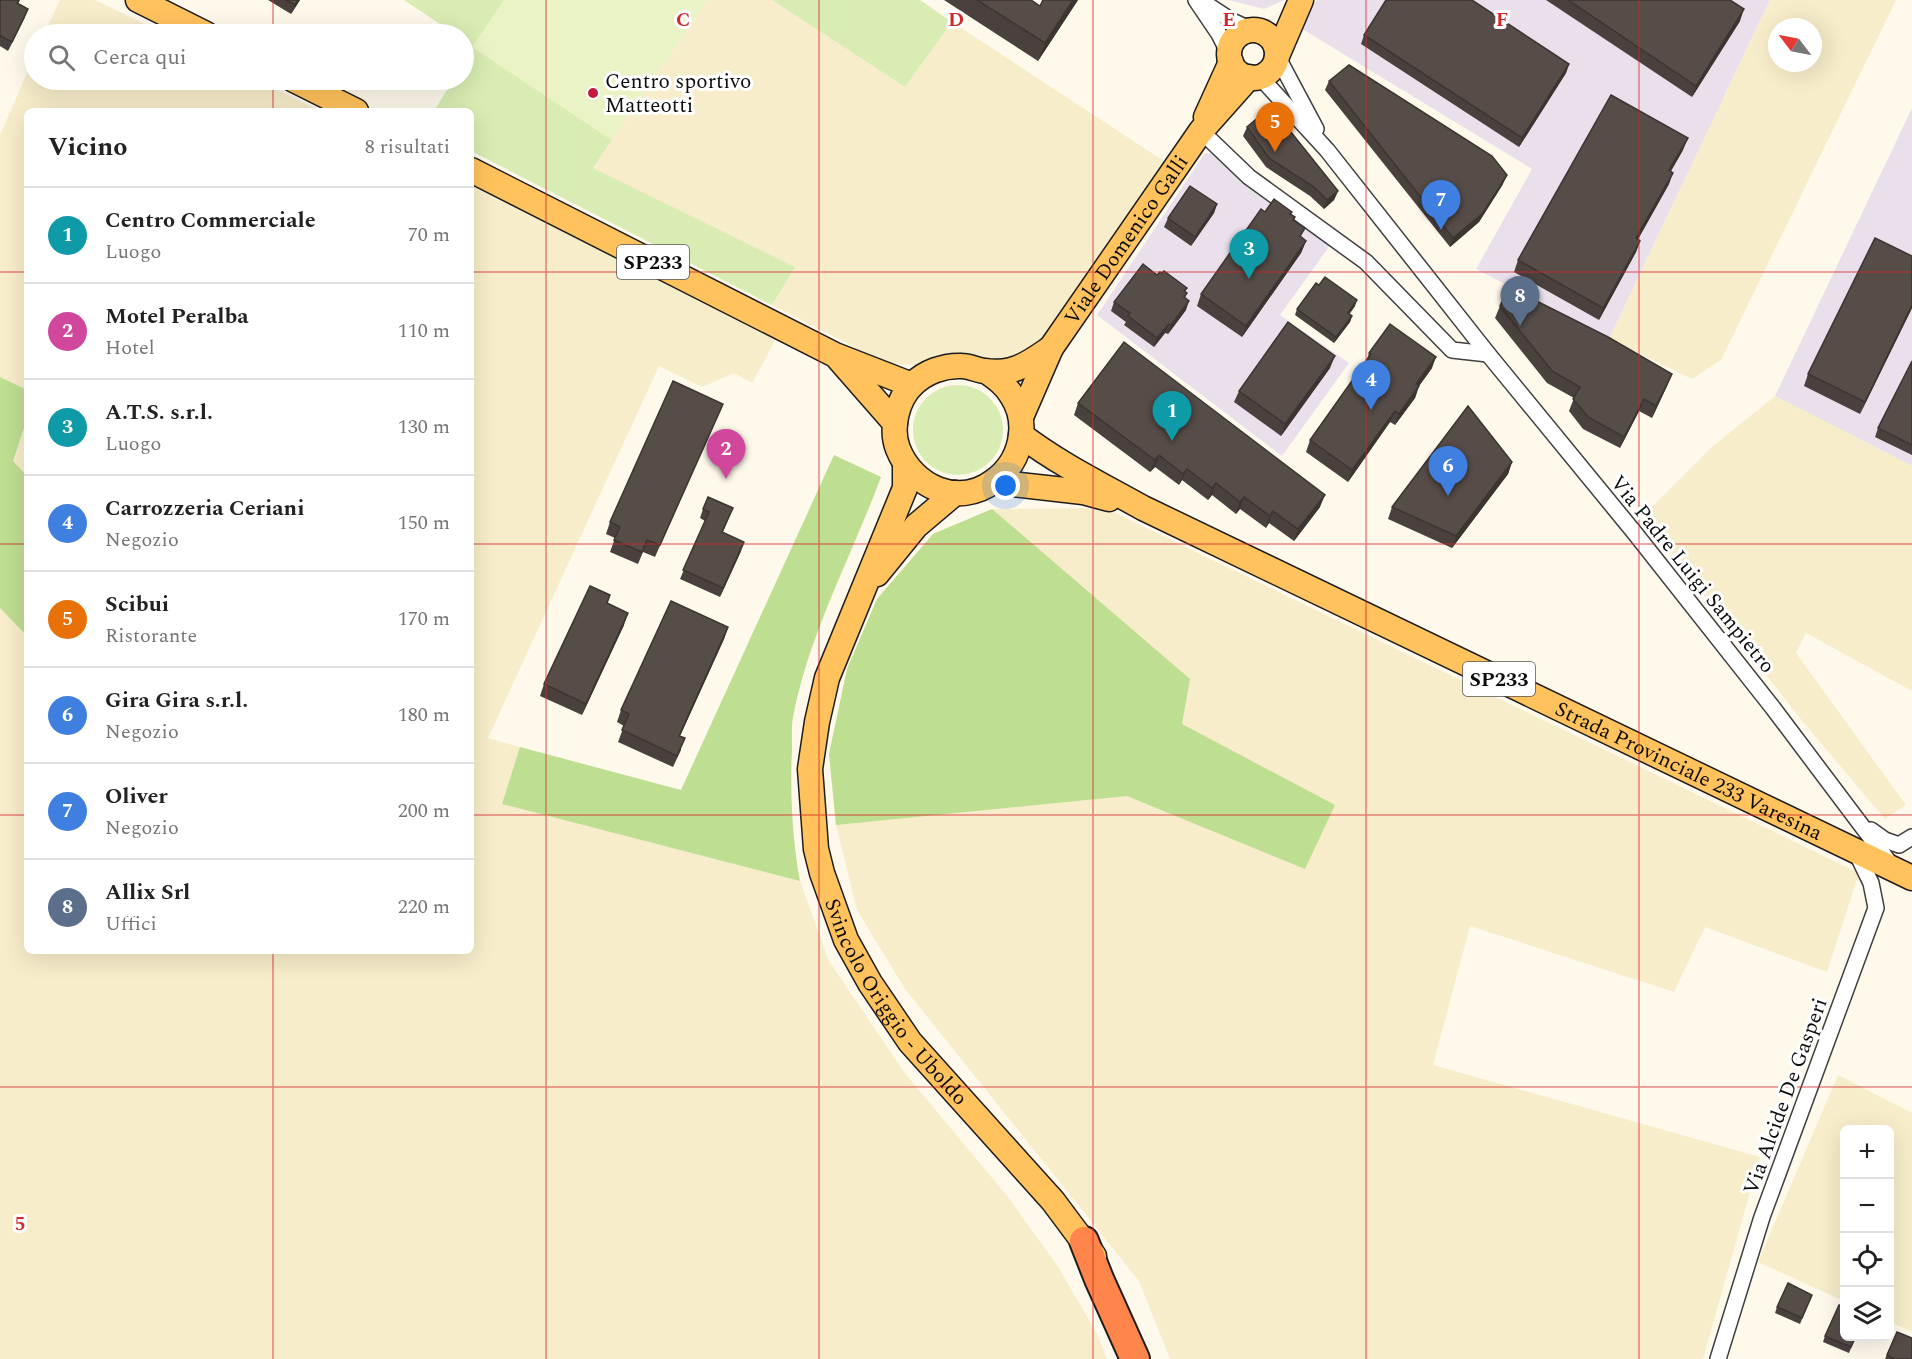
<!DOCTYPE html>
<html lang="it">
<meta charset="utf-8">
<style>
:root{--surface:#fff;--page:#f2f2f2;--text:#222;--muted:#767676;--line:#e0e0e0;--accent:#c71a3a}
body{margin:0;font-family:Spectral,serif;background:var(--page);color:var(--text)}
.controls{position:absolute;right:18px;bottom:18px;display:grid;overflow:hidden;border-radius:9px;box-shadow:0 6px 24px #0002}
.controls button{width:54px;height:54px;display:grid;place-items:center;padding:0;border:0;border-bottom:2px solid var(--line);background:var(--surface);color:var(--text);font:30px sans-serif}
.compass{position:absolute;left:1768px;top:18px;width:54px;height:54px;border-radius:50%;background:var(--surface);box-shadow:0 6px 24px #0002;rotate:302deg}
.you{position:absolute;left:1006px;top:486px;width:21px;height:21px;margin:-15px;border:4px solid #fff;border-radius:50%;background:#1a73e8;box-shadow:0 0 0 9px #1a73e833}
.badge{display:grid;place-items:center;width:39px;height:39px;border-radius:50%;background:var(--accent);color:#fff;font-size:20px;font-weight:700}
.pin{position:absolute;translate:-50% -50px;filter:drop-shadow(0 2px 3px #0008)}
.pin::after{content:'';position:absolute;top:32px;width:21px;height:18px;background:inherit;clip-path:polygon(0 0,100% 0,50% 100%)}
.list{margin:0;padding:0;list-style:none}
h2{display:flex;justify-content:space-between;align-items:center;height:78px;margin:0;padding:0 24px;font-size:26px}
h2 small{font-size:20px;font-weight:400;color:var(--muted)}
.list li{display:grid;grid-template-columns:39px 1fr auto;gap:18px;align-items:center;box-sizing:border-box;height:96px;padding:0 24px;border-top:2px solid var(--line)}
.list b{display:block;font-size:22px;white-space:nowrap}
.list p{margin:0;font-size:20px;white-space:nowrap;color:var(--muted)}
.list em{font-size:20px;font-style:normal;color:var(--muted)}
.icon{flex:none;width:33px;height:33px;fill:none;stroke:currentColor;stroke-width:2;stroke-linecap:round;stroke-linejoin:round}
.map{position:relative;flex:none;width:1912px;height:1359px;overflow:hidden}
.search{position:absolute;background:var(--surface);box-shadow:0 6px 24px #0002;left:24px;top:24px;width:450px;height:66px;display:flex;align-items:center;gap:15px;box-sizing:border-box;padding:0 21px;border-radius:33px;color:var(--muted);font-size:22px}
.panel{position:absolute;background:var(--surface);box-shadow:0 6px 24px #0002;left:24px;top:108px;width:450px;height:846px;border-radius:9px}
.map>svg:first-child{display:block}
.industrial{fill:#e9e0ec}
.farmland{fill:#f7edca;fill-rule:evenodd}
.green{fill:#d8ecb3}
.forest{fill:#bede91}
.pitch{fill:#e9f3c5}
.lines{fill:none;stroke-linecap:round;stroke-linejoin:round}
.street-casing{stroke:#3f3f3f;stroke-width:18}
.primary-casing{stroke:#1d1d1d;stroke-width:27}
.highway-casing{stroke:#1d1d1d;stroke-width:32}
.street{stroke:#fff;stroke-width:15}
.primary{stroke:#ffc25c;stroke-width:24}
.highway{stroke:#ff854a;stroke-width:28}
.wall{fill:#4a413e}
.shaded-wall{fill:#3c3532}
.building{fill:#564c48;stroke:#3c3532;stroke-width:1.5}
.grid{fill:none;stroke:#d62828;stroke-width:1.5;stroke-opacity:0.55}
.poi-dot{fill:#c71a3a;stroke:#fff;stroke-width:2}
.labels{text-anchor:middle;stroke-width:6;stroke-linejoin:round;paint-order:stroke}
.shield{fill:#fff;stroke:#555;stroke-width:1.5}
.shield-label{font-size:20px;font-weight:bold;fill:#0c0c0c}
.poi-label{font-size:21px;fill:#0c0c0c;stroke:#fff;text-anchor:start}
.street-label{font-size:21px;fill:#0c0c0c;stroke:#fff}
.grid-label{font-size:20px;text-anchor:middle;font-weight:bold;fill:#d62828;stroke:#fff;stroke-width:6;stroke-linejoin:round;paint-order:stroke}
</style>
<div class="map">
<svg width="1912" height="1359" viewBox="0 0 1912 1359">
<rect width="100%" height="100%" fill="#fff9ec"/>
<g class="industrial">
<polygon points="1229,0 1284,0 1264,9"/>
<polygon points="1317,0 1770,0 1609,339 1476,269 1532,169 1299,27"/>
<polygon points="1912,108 1912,466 1775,396"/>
<polygon points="1205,153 1220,155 1244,184 1331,244 1280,315 1349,363 1282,456 1097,315"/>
</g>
<g class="farmland">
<polygon points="60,0 95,0 166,34 44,34"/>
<polygon points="707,0 772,0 905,87 952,22 1167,163 1047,332 1034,346 1014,360 919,365 894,364 870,355 772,305 794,268 593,168"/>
<path d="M1770 0H1896L1721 360 1692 379 1609 339ZM1777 27H1813V63H1777Z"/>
<polygon points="34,57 34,80 257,80 321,111 27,111 27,390 0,377 0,135"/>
<polygon points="471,186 776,339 752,383 734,373 702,387 659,366 488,738 520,747 503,804 800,881 829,961 904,1072 1008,1197 1059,1268 1097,1334 1107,1359 0,1359 0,608 27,636 27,951 471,951"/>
<polygon points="1775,396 1912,466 1912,691 1806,633 1796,653 1906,805 1885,819 1803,722 1642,517 1713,446"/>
<polygon points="27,419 27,476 13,461"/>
<polygon points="1105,508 1859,873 1827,972 1705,927 1674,992 1470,926 1433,1065 1760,1157 1703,1359 1170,1359 1139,1281 905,989 857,910 836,825 829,754 847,669 877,599 933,534 992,509"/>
<polygon points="1838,1075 1912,1113 1912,1332 1890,1322 1890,1130 1844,1130 1844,1301 1758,1262"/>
</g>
<g class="green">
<polygon points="404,0 504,0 473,47 612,140 593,168 795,267 772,305 471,151 471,111 434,111 453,80 464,80 464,62 472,47 464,41 464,34 455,34"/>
<polygon points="772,0 920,0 952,22 905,87"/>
<circle cx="958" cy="430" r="45"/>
</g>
<g class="forest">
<polygon points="0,377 27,390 27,419 13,461 27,476 27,636 0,608"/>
<path d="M834 455 881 477C852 555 811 630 794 712 791 724 792 737 792 749 790 793 792 837 800 881L502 804 520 747 681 790Z"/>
<polygon points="992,509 1190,679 1182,724 1335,805 1305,869 1127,796 836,825 829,754 847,669 877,599 933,534"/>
</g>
<polygon class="pitch" points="504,0 707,0 612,140 472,47"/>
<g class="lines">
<defs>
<g id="street">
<polyline points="1196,0 1219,34 1230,56"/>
<polyline points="1200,0 1232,21 1252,30"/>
<polyline points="1277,56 1316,129"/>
<polyline points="1260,77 1327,150 1488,354 1634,532 1773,708 1892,866"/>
<polyline points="1201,131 1249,177 1366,262 1452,350 1488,354"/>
<polyline points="1871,830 1885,840 1899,845 1912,837"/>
<polyline points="1718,1359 1762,1217 1876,908 1871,883 1855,850"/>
</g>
<g id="primary">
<polyline points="138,0 206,34"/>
<circle cx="1253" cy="54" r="24"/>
<polyline points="1277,56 1301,0"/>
<polyline points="294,80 356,111"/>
<polyline points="1206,117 1231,62"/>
<polyline points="471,170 835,355 912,385"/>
<polyline points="839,359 895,423"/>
<path d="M986 371C996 378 1006 385 1012 396 1030 424 1021 462 994 481 958 508 913 487 898 449 890 429 897 400 912 385 925 372 944 365 962 366 969 366 977 370 984 371 992 372 1004 372 1011 370 1025 367 1039 356 1051 348"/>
<path id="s1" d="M1021 417 1051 348 1201 131 1249 77"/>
<path id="s2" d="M1021 435C1059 464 1102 485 1143 508L1912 878"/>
<path id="s3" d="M905 465V488L827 678 817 722 810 769 816 849 822 873 846 940 870 983 910 1042 1053 1201 1094 1256"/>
<polyline points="994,482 1083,492 1109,499"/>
<polyline points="877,574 916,526 955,493"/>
</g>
<polyline id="highway" points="1084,1241 1099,1279 1135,1359"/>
</defs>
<use href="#street" class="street-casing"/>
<use href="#primary" class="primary-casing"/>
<use href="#highway" class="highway-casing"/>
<use href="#street" class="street"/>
<use href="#primary" class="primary"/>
<use href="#highway" class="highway"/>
</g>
<g class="wall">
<polygon points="0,0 20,0 18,4 25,17 8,51 0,46"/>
<polygon points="268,0 300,0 291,14"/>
<polygon points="944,0 1031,0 1040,6 1078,0 1038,61"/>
<polygon points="1546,0 1730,0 1740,21 1692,97"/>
<polygon points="1364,35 1569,64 1566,73 1519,147 1361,44"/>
<polygon points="1329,81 1503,184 1479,222 1450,247 1325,90"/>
<polygon points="1247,127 1278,127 1338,191 1334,200 1324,209 1310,196 1266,167 1243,136"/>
<polygon points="1683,150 1671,171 1669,184 1638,239 1640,241 1636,252 1599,320 1514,272 1518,260"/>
<polygon points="1217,204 1214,213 1191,246 1164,227 1168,218"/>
<polygon points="1265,212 1292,212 1291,214 1295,217 1294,221 1302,238 1306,241 1301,253 1242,337 1197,306 1201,294"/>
<polygon points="1912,256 1912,308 1860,414 1804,386 1808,374"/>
<polygon points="1157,275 1187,288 1185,292 1187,293 1185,298 1186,310 1168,334 1165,333 1154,347 1124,325 1126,322 1111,311 1114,302"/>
<polygon points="1355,306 1349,314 1352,316 1350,322 1334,343 1295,315 1297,309"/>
<polygon points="1500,306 1672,374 1667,386 1652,418 1639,411 1620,448 1583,429 1569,411 1574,398 1547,383 1495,318"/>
<polygon points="1369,353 1432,368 1419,386 1415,398 1395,425 1390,422 1348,482 1306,452 1310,440 1366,362"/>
<polygon points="1912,361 1912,455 1875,437 1878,428"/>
<polygon points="1330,368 1281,436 1234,402 1239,391"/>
<polygon points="1078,403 1320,507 1294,541 1269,523 1266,528 1240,509 1236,514 1212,495 1208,500 1182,480 1179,485 1155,467 1150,472 1074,415"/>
<polygon points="723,404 718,415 655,557 643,552 638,564 610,552 615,538 606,534 610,522"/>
<polygon points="1512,462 1508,474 1452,548 1388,519 1392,507"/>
<polygon points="703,509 729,517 723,532 741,551 720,597 680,579 705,521 700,518"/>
<polygon points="610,595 607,604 624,625 582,715 540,696 544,684"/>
<polygon points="728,627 724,639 680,736 681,750 673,767 618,742 624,726 617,722 621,710"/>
<polygon points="1812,1295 1800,1324 1775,1313 1777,1307"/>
<polygon points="1897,1332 1912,1359 1885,1359"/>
<polygon points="1825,1336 1856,1336 1849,1353 1823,1342"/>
</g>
<g class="shaded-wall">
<polygon points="298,0 300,0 291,14 295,5"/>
<polygon points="1073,0 1078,0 1038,61 1045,43"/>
<polygon points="28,9 25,17 8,51 12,42"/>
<polygon points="1744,9 1740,21 1692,97 1696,86"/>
<polygon points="1569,64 1566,73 1519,147 1522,138"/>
<polygon points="1688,138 1683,150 1665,181 1669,170"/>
<polygon points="1673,173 1669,184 1632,250 1636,238"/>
<polygon points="1507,175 1503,184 1479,222 1450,247 1453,238"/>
<polygon points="1338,191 1334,200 1324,209 1327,200"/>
<polygon points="1217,204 1214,213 1191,246 1195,237"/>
<polygon points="1306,241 1301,253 1242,337 1246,326"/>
<polygon points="1640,241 1636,252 1599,320 1603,308"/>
<polygon points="1357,300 1355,306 1346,319 1348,313"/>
<polygon points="1189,301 1186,310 1168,334 1171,325"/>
<polygon points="1912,305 1912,308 1860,414 1865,402"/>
<polygon points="1352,316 1350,322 1334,343 1336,337"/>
<polygon points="1169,324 1165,333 1154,347 1157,338"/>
<polygon points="1335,356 1330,368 1281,436 1285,424"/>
<polygon points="1436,357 1432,368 1419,386 1415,398 1395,425 1399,414 1416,384"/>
<polygon points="1672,374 1667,386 1652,418 1656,406"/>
<polygon points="1644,399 1639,411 1620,448 1624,437"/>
<polygon points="1395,411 1390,422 1348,482 1352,470"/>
<polygon points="1159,455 1155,467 1150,472 1155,460"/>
<polygon points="1512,462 1508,474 1452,548 1456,536"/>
<polygon points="1187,469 1182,480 1179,485 1183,474"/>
<polygon points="1216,483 1212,495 1208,500 1212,488"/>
<polygon points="1325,495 1320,507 1294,541 1298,529"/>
<polygon points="1244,497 1240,509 1236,514 1240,502"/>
<polygon points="1273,511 1269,523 1266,528 1270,516"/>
<polygon points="744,542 741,551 720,597 723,588"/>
<polygon points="628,613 624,625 582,715 586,704"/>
<polygon points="728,627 724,639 675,747 679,736"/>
</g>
<g class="building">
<polygon points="0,0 19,0 17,3 28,9 12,42 1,36 0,38"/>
<polygon points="286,0 298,0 295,5"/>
<polygon points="977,0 1031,0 1040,6 1043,0 1073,0 1045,43"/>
<polygon points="1386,0 1472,0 1569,64 1522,138 1364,35"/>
<polygon points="1568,0 1730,0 1744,9 1696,86"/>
<polygon points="1349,65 1492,156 1507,175 1483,213 1453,238 1329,81"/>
<polygon points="1611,95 1688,138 1669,170 1673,173 1636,238 1640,241 1603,308 1518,260"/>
<polygon points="1266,111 1278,127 1283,122 1338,191 1327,200 1314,187 1269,158 1247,127"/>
<polygon points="1190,186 1217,204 1195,237 1168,218"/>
<polygon points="1274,199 1292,212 1290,214 1295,217 1293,220 1305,228 1300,236 1306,241 1246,326 1201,294 1261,209 1265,212"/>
<polygon points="1875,238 1912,256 1912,305 1865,402 1808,374"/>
<polygon points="1143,264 1157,275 1160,272 1162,273 1164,271 1187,288 1184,291 1187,293 1184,297 1189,301 1171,325 1169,324 1157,338 1128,316 1130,313 1114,302"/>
<polygon points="1325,277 1357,300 1348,313 1352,316 1336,337 1297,309 1316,283 1319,285"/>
<polygon points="1509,287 1608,337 1672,374 1656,406 1644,399 1624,437 1588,417 1573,399 1580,387 1552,371 1500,306"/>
<polygon points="1288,322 1335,356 1285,424 1239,391"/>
<polygon points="1390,324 1436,357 1416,384 1419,386 1399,414 1395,411 1352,470 1310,440 1371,354 1369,353"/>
<polygon points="1124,342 1325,495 1298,529 1273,511 1270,516 1244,497 1240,502 1216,483 1212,488 1187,469 1183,474 1159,455 1155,460 1078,403"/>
<polygon points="1912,361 1912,445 1878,428"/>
<polygon points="673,381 723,404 660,545 647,540 642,552 614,540 620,527 610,522"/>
<polygon points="1468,406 1512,462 1456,536 1392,507"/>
<polygon points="708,497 733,508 722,532 744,542 723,588 683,570 709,512 703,509"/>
<polygon points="590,586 610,595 607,603 628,613 586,704 544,684"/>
<polygon points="671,601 728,627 679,736 685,738 677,756 622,730 629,714 621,710"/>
<polygon points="1788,1283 1812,1295 1802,1318 1777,1307"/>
<polygon points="1839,1305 1845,1308 1845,1336 1856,1336 1851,1347 1825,1336"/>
<polygon points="1897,1332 1912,1338 1912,1359 1895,1359 1887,1355"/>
</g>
<path class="grid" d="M273 0V34M546 0V1359M819 0V1359M1093 0V1359M1366 0V1359M1639 0V1359M273 80V111M0 272H27M471 272H1912M0 544H27M471 544H1912M0 815H27M471 815H1912M273 951V1359M0 1087H1912"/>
<circle class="poi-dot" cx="593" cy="93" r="6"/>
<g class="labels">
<g class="shield">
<rect x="617" y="245" width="72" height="34" rx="4.5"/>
<rect x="1463" y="662" width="72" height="34" rx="4.5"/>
</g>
<g class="shield-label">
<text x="653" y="269">SP233</text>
<text x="1499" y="686">SP233</text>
</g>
<g class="poi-label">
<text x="605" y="88">Centro sportivo<tspan x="605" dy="24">Matteotti</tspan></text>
</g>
<g class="street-label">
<text dy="7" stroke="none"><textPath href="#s1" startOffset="207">Viale Domenico Galli</textPath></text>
<text transform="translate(1693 574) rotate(51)" y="7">Via Padre Luigi Sampietro</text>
<text dy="7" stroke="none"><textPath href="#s2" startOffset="748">Strada Provinciale 233 Varesina</textPath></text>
<text dy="7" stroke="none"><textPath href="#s3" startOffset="576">Svincolo Origgio - Uboldo</textPath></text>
<text transform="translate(1785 1096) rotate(-70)" y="7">Via Alcide De Gasperi</text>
</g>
</g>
<g class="grid-label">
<text x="683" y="26">C</text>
<text x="956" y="26">D</text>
<text x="1229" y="26">E</text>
<text x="1502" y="26">F</text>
<text x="20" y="1230">5</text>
</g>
</svg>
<div class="controls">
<button>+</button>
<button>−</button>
<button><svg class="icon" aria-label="locate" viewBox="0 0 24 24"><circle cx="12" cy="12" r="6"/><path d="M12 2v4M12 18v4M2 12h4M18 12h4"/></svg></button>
<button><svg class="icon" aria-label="layers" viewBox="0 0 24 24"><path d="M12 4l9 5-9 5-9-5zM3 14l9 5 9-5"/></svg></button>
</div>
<svg class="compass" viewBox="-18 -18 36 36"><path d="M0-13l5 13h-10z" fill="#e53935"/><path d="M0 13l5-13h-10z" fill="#767676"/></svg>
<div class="you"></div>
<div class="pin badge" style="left:1172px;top:441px;background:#0f9aa8">1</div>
<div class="pin badge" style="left:726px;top:479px;background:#d1479c">2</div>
<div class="pin badge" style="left:1249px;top:279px;background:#0f9aa8">3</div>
<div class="pin badge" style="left:1371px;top:410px;background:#3f7fe0">4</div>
<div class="pin badge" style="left:1275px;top:152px;background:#e8710a">5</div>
<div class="pin badge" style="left:1448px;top:496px;background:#3f7fe0">6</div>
<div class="pin badge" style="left:1441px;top:230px;background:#3f7fe0">7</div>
<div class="pin badge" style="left:1520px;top:326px;background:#5c6f8a">8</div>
<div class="search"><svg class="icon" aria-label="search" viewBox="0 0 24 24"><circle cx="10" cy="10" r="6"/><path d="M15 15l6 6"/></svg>Cerca qui</div>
<section class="panel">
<h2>Vicino<small>8 risultati</small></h2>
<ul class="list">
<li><span class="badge" style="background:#0f9aa8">1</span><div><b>Centro Commerciale</b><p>Luogo</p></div><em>70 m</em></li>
<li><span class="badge" style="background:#d1479c">2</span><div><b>Motel Peralba</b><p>Hotel</p></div><em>110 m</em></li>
<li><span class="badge" style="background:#0f9aa8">3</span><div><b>A.T.S. s.r.l.</b><p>Luogo</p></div><em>130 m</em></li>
<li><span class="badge" style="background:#3f7fe0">4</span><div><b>Carrozzeria Ceriani</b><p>Negozio</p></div><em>150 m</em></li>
<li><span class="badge" style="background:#e8710a">5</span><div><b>Scibui</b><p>Ristorante</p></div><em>170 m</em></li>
<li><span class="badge" style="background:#3f7fe0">6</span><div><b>Gira Gira s.r.l.</b><p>Negozio</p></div><em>180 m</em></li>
<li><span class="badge" style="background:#3f7fe0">7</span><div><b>Oliver</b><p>Negozio</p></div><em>200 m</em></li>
<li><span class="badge" style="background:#5c6f8a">8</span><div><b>Allix Srl</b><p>Uffici</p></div><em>220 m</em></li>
</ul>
</section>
</div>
